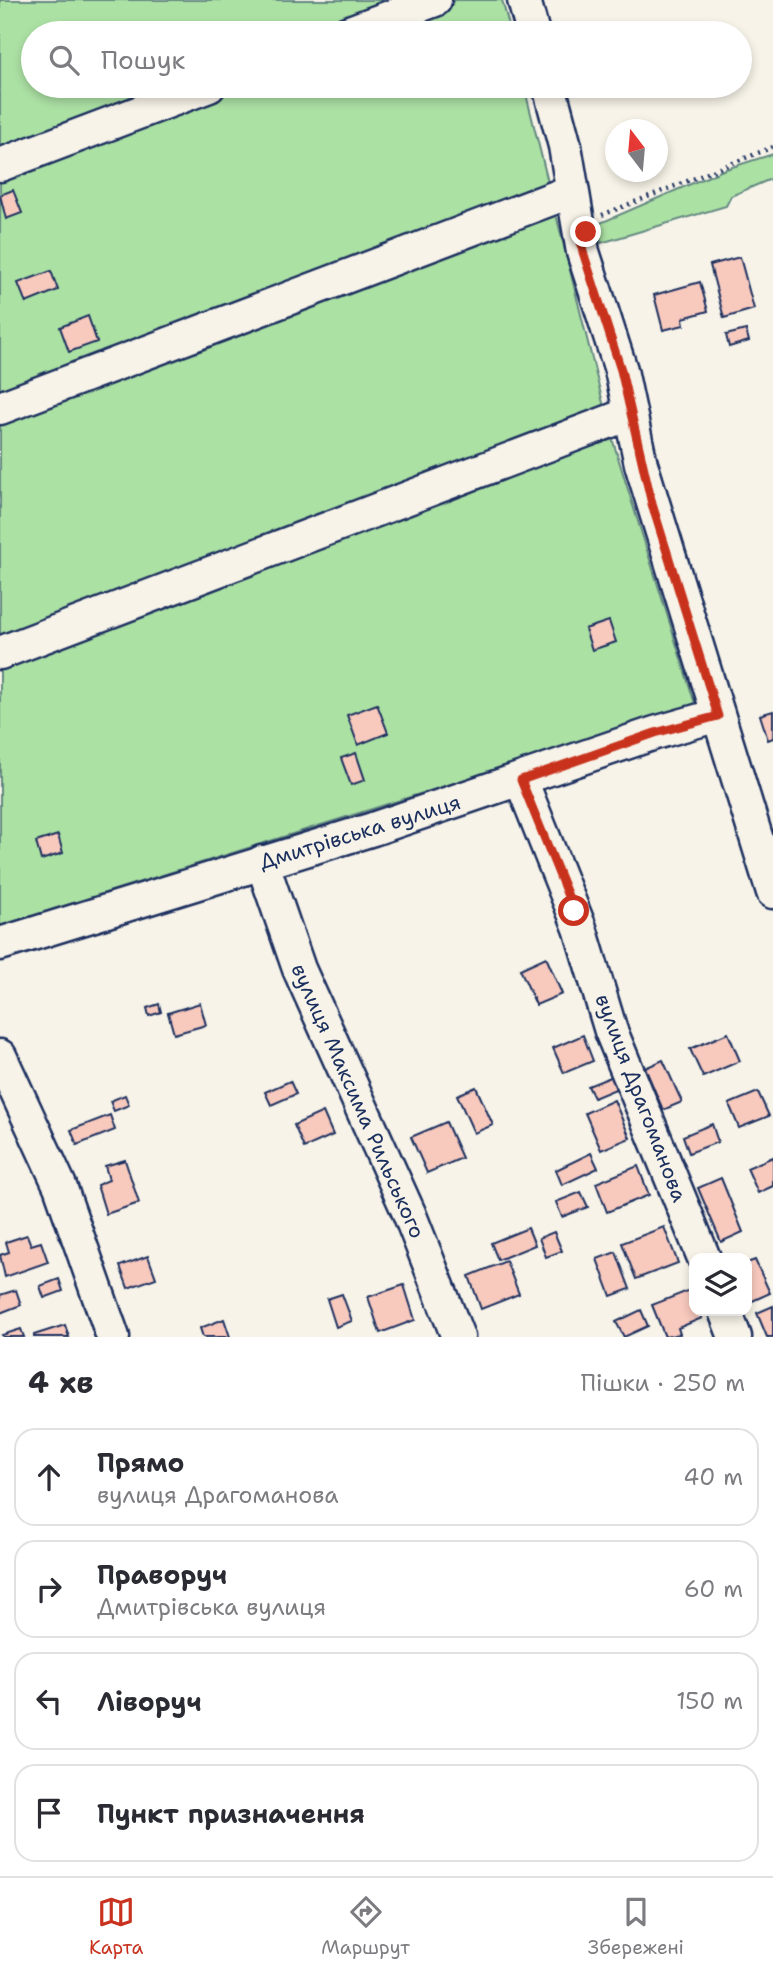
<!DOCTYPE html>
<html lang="uk">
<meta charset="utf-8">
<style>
:root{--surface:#fff;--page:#f2f2f3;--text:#2b2b33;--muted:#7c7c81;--line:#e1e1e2;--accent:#c8321e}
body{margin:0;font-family:"Shantell Sans",sans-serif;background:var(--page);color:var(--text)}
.controls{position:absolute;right:21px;bottom:21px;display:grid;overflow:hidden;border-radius:14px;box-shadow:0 4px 10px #0003}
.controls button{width:63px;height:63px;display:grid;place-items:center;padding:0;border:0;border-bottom:2px solid var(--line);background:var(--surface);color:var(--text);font:35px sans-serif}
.compass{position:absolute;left:605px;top:119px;width:63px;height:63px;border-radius:50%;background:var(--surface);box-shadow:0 4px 10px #0003;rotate:344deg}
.stop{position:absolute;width:21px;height:21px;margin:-16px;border:5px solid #c8321e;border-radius:50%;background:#fff}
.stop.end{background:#c8321e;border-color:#fff;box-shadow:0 2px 7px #0008}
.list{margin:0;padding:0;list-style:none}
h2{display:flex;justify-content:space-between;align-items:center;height:91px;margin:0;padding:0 28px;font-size:30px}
h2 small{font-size:23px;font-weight:400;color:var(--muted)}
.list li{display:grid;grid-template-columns:46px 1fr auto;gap:21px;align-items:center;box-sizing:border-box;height:98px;margin:0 14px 14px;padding:0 14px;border:2px solid var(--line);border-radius:21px}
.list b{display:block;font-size:26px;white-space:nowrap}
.list p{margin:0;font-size:23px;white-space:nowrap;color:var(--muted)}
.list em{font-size:23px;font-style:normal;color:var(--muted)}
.icon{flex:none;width:38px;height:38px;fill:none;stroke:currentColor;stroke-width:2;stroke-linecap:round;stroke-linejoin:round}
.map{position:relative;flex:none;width:773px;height:1337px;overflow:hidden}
.search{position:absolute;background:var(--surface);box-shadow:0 4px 10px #0003;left:21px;right:21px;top:21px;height:77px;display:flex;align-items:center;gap:18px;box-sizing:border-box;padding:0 24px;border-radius:38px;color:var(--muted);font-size:26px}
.sheet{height:539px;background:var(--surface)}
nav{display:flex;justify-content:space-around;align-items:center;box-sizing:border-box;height:98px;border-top:2px solid var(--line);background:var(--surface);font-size:19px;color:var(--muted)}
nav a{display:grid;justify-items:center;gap:4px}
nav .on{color:var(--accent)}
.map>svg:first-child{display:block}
.green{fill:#ace1a4;stroke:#648881;stroke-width:2}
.building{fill:#f8c9bd;stroke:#1b2f5e;stroke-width:2}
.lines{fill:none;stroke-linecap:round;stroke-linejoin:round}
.minor-casing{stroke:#1b2f5e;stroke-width:37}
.path{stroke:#1b2f5e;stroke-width:4.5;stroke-dasharray:2 5;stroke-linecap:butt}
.minor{stroke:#f7f3e8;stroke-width:32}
.route{stroke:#c8321e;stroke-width:9}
.labels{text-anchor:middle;stroke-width:6;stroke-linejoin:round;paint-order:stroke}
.street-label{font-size:21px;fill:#1b2f5e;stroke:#f7f3e8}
</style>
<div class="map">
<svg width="773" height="1337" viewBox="0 0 773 1337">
<rect width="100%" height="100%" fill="#f7f3e8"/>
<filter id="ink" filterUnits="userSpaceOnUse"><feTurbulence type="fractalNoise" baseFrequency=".0143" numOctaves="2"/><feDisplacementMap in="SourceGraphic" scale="14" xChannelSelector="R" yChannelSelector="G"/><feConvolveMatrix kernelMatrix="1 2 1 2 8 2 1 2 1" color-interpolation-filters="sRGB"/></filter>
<g filter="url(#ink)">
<g class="green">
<polygon points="0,0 502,0 511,33 33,33 33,86 524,86 611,435 696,707 0,926"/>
<polygon points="773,154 773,178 731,196 726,206 601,243 598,224 723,170"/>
</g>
<g class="building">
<polygon points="13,190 22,213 6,219 0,195"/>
<polygon points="740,257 754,309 724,318 710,265"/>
<polygon points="51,271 58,290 26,303 18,283"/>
<polygon points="700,282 708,311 683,318 684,325 663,330 654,295"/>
<polygon points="88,316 97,342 69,352 60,327"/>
<polygon points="746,330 749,341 729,347 726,335"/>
<polygon points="609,621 616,642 592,650 585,629"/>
<polygon points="377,704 388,733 358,745 347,715"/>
<polygon points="773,711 773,738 768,740 760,715"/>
<polygon points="356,753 365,780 351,785 341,758"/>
<polygon points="58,835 63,853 41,860 36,842"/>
<polygon points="546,957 562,994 536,1005 520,969"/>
<polygon points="200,1003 206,1025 174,1034 168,1013"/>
<polygon points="159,1004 161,1012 149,1016 147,1008"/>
<polygon points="728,1033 740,1061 703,1077 690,1049"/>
<polygon points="583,1035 593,1061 564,1073 553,1048"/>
<polygon points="663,1060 682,1102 663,1110 645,1068"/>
<polygon points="613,1076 618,1088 594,1098 588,1086"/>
<polygon points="290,1081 296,1094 271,1105 265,1092"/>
<polygon points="476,1087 493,1125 474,1133 457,1095"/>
<polygon points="758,1092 769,1116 739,1128 729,1104"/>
<polygon points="125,1095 129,1105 114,1111 110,1101"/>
<polygon points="614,1100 630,1138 601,1150 585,1113"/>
<polygon points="323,1112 333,1135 304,1148 294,1125"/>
<polygon points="110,1115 115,1130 77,1145 71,1130"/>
<polygon points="446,1122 462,1158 427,1173 411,1137"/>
<polygon points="712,1124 718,1142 689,1153 683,1136"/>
<polygon points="591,1153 598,1168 562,1185 556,1170"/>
<polygon points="773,1157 773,1186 758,1193 747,1168"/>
<polygon points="125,1160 139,1203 106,1214 97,1185 109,1180 105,1166"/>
<polygon points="638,1166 649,1195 607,1212 596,1183"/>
<polygon points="721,1178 743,1232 721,1242 698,1188"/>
<polygon points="581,1192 588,1207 562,1217 556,1202"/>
<polygon points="664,1227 678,1263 636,1279 622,1243"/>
<polygon points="528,1228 535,1245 498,1260 491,1243"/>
<polygon points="554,1232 562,1251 546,1257 539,1238"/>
<polygon points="27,1235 31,1245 41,1242 48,1262 5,1277 0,1255 9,1252 6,1242"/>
<polygon points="616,1252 630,1289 611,1296 597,1259"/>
<polygon points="148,1256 156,1278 128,1288 120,1266"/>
<polygon points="755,1260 770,1293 748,1303 747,1263"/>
<polygon points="506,1261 519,1294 481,1309 469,1276"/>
<polygon points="59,1279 63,1291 44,1298 40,1286"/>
<polygon points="404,1285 415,1320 380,1333 368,1297"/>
<polygon points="16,1290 21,1305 0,1313 0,1295"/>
<polygon points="690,1290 694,1311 699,1311 702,1318 678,1328 680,1334 665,1337 652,1305"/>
<polygon points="342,1294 352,1321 336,1327 327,1299"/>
<polygon points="773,1306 773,1337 767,1337 757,1313"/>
<polygon points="641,1310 648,1326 624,1337 616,1322"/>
<polygon points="224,1319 230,1337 203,1337 200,1328"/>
<polygon points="65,1325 69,1337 34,1337 34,1335"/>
<polygon points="21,1329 24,1337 3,1337 2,1335"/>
</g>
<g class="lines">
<defs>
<g id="minor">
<polyline points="524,0 533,33"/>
<polyline points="347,33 435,0"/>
<polyline points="549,86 565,146 583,252 621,370 641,464 773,892"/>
<polyline points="0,165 209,86"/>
<polyline points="0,408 572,191"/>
<polyline points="0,653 629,414"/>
<polyline points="521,780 580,928 611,1031 704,1258"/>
<polyline points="262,862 299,969 409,1213 458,1337"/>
<polyline points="0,944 373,829 655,733 718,715"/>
<polyline points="0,1056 60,1186 113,1337"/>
<polyline points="725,1311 735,1337"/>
</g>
</defs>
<use href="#minor" class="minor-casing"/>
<polyline class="path" points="602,215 773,147"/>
<use href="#minor" class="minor"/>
</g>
</g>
<g class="lines" filter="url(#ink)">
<polyline class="route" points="574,911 521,780 655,733 718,716 652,504 621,370 583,252 580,235 586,232"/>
</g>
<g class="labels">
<g class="street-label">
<text transform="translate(360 832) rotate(-17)" y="7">Дмитрівська вулиця</text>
<text transform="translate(641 1098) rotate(69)" y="7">вулиця Драгоманова</text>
<text transform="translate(358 1101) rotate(66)" y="7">вулиця Максима Рильського</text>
</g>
</g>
</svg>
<div class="controls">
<button><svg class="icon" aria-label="layers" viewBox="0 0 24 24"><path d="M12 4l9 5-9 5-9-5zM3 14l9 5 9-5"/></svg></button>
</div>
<svg class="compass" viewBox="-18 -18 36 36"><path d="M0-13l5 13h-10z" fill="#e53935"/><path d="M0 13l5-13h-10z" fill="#7c7c81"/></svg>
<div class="stop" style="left:574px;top:911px"></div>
<div class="stop end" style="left:586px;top:232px"></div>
<div class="search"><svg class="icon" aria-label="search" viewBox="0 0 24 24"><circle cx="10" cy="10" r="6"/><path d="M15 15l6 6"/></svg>Пошук</div>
</div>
<section class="sheet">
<h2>4 хв<small>Пішки · 250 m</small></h2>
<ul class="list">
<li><svg class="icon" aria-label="ahead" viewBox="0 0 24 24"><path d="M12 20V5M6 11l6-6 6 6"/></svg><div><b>Прямо</b><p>вулиця Драгоманова</p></div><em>40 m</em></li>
<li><svg class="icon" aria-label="right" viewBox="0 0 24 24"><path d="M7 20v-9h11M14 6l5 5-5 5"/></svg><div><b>Праворуч</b><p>Дмитрівська вулиця</p></div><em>60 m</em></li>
<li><svg class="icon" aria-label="left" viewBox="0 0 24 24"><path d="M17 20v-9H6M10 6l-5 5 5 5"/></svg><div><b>Ліворуч</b></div><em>150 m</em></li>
<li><svg class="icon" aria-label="arrive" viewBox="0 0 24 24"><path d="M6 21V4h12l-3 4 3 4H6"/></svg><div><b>Пункт призначення</b></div></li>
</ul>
</section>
<nav>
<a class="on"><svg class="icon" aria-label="map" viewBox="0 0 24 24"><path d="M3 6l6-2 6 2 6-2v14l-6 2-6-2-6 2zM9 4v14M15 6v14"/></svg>Карта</a>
<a><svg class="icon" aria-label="directions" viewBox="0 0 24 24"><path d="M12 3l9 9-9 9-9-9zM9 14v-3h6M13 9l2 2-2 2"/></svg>Маршрут</a>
<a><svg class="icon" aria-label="saved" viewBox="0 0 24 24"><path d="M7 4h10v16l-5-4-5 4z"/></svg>Збережені</a>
</nav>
